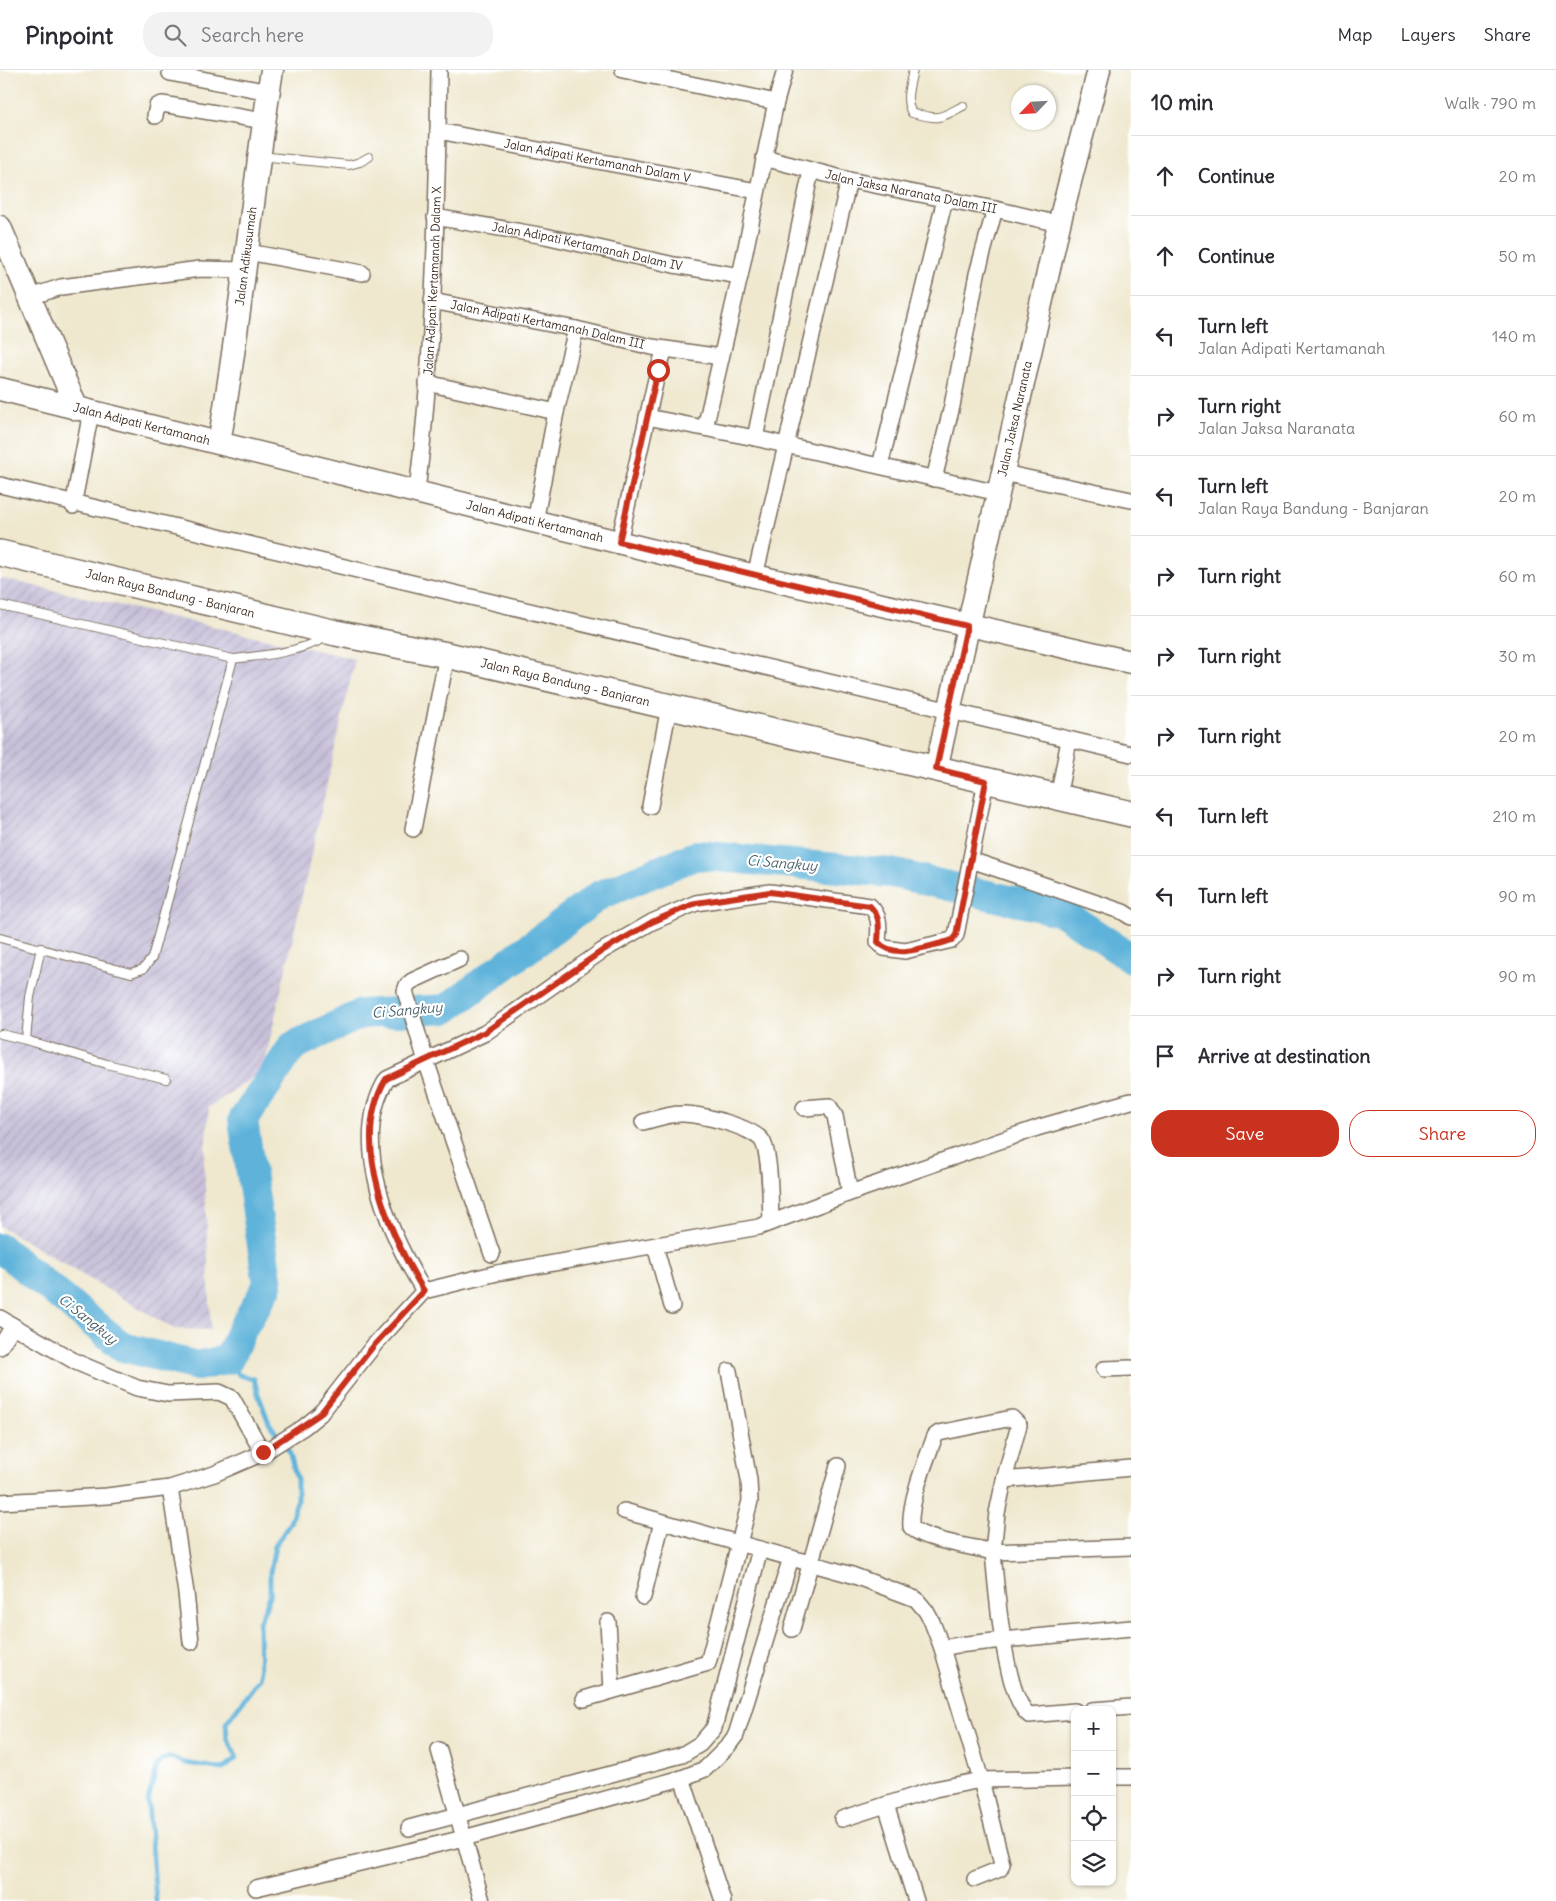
<!DOCTYPE html>
<meta charset="utf-8">
<style>
:root{--surface:#fff;--page:#f2f2f3;--text:#2b2b33;--muted:#7c7c81;--line:#e1e1e2;--accent:#c8321e}
body{margin:0;font-family:Delius,sans-serif;background:var(--page);color:var(--text)}
.controls{position:absolute;right:15px;bottom:15px;display:grid;overflow:hidden;border-radius:10px;box-shadow:0 1px 4px #0004}
.controls button{width:45px;height:45px;display:grid;place-items:center;padding:0;border:0;border-bottom:1px solid var(--line);background:var(--surface);color:var(--text);font:25px sans-serif}
.compass{position:absolute;left:1011px;top:15px;width:45px;height:45px;border-radius:50%;background:var(--surface);box-shadow:0 1px 4px #0004;rotate:245deg}
.stop{position:absolute;width:15px;height:15px;margin:-11px;border:4px solid #c8321e;border-radius:50%;background:#fff}
.stop.end{background:#c8321e;border-color:#fff;box-shadow:0 1px 5px #0008}
.list{margin:0;padding:0;list-style:none}
h2{display:flex;justify-content:space-between;align-items:center;height:65px;margin:0;padding:0 20px;font-size:21px}
h2 small{font-size:16px;font-weight:400;color:var(--muted)}
.list li{display:grid;grid-template-columns:32px 1fr auto;gap:15px;align-items:center;box-sizing:border-box;height:80px;padding:0 20px;border-top:1px solid var(--line)}
.list b{display:block;font-size:19px;white-space:nowrap}
.list p{margin:0;font-size:16px;white-space:nowrap;color:var(--muted)}
.list em{font-size:16px;font-style:normal;color:var(--muted)}
.actions{display:flex;gap:10px;padding:15px 20px}
.actions a{flex:1;padding:11px 0;border:1px solid var(--accent);border-radius:20px;text-align:center;font-size:18px;color:var(--accent)}
.actions .main{background:var(--accent);color:#fff}
.icon{flex:none;width:28px;height:28px;fill:none;stroke:currentColor;stroke-width:2;stroke-linecap:round;stroke-linejoin:round}
.map{position:relative;flex:none;width:1131px;height:1831px;overflow:hidden}
header{display:flex;align-items:center;gap:30px;box-sizing:border-box;height:70px;padding:0 25px;background:var(--surface);border-bottom:1px solid var(--line)}
header strong{font-size:24px}
nav{display:flex;gap:28px;margin-inline-start:auto;font-size:18px}
.search{width:350px;height:45px;background:var(--page);display:flex;align-items:center;gap:12px;box-sizing:border-box;padding:0 18px;border-radius:20px;color:var(--muted);font-size:19px}
main{display:flex}
aside{flex:1;background:var(--surface)}
.map>svg:first-child{display:block}
.industrial{fill:url(#industrial-furrows)}
.lines{fill:none;stroke-linecap:round;stroke-linejoin:round}
.stream{stroke:#5eb3da;stroke-width:5}
.river{stroke:#5eb3da;stroke-width:30}
.service-casing{stroke:#7a6c5c;stroke-width:10}
.minor-casing{stroke:#7a6c5c;stroke-width:18}
.secondary-casing{stroke:#7a6c5c;stroke-width:25}
.primary-casing{stroke:#7a6c5c;stroke-width:28}
.service{stroke:#fff;stroke-width:8}
.minor{stroke:#fff;stroke-width:15}
.secondary{stroke:#fff;stroke-width:22}
.primary{stroke:#fff;stroke-width:25}
.route{stroke:#c8321e;stroke-width:6}
.labels{text-anchor:middle;stroke-width:4.5;stroke-linejoin:round;paint-order:stroke}
.street-label{font-size:12px;fill:#3b2a1e;stroke:#fff}
.water-label{font-size:14px;font-style:italic;fill:#496169;stroke:#fff}
</style>
<header>
<strong>Pinpoint</strong>
<div class="search"><svg class="icon" aria-label="search" viewBox="0 0 24 24"><circle cx="10" cy="10" r="6"/><path d="M15 15l6 6"/></svg>Search here</div>
<nav><a>Map</a><a>Layers</a><a>Share</a></nav>
</header>
<main>
<div class="map">
<svg width="1131" height="1831" viewBox="0 0 1131 1831">
<defs>
<pattern id="industrial-furrows" width="10" height="10" patternUnits="userSpaceOnUse" patternTransform="scale(1.25)"><rect width="10" height="10" fill="#c7c0d9"/><path d="M-1 1l2-2M0 10L10 0M9 11l2-2" fill="none" stroke="#aca5ba"/></pattern>
</defs>
<rect width="100%" height="100%" fill="#fff"/>
<filter id="ink" filterUnits="userSpaceOnUse"><feTurbulence type="fractalNoise" baseFrequency=".02" numOctaves="2"/><feDisplacementMap in="SourceGraphic" scale="10" xChannelSelector="R" yChannelSelector="G"/><feConvolveMatrix kernelMatrix="1 2 1 2 8 2 1 2 1" color-interpolation-filters="sRGB"/></filter>
<filter id="wash" filterUnits="userSpaceOnUse"><feTurbulence type="fractalNoise" baseFrequency=".0096" numOctaves="4" result="noise"/><feDisplacementMap in="SourceGraphic" scale="20" xChannelSelector="R" yChannelSelector="G"/><feGaussianBlur stdDeviation="1.12" result="paint"/><feColorMatrix in="noise" values="0 0 0 0 0 0 0 0 0 0 0 0 0 0 0 0 0 1.4 0 .05"/><feComposite in="paint" operator="in"/></filter>
<g filter="url(#wash)">
<rect width="100%" height="100%" fill="#efe8cf"/>
<polygon class="industrial" points="0,508 355,589 263,1001 209,1037 204,1092 211,1260 174,1259 0,1156"/>
<g class="lines">
<polyline class="stream" points="156,1831 148,1732 157,1696 162,1690 170,1687 185,1693 223,1699 237,1688 227,1668 226,1653 260,1608 259,1553 270,1526 270,1502 275,1476 290,1453 297,1431 297,1410 289,1381 269,1353 258,1324 254,1309 239,1305 229,1289"/>
<polyline class="river" points="0,1178 123,1277 197,1296 229,1289 240,1263 268,1215 243,1050 293,976 361,944 446,939 600,825 697,785 892,803 1062,842 1131,888"/>
</g>
</g>
<g filter="url(#ink)">
<g class="lines">
<defs>
<g id="service">
<path d="M913 0C910 16 904 29 912 43 940 50 938 49 963 36"/>
<polyline points="260,86 349,95 360,92 369,87"/>
<polyline points="0,535 233,589"/>
<path d="M0 868 131 903 143 899 152 888 233 589C268 585 294 583 326 568"/>
<polyline points="41,878 30,927 26,970 107,994 166,1009"/>
<polyline points="1,964 26,970"/>
</g>
<g id="minor">
<polyline points="623,0 776,32"/>
<polyline points="170,3 269,22"/>
<polyline points="155,46 157,36 162,34 264,51"/>
<path id="s1" d="M438 61 757 121"/>
<path id="s2" d="M764 88 849 110 995 139 1059 154"/>
<path id="s3" d="M435 147 545 166 674 195 740 206"/>
<polyline points="248,182 362,203"/>
<polyline points="30,227 61,217 200,199 245,200"/>
<path id="s4" d="M432 231 576 259 652 277 721 287"/>
<polyline points="427,313 556,342"/>
<polyline points="647,347 755,368 998,423"/>
<polyline points="705,358 740,206 776,32 785,0"/>
<polyline points="755,368 811,101"/>
<polyline points="880,396 945,129"/>
<polyline points="1003,403 1131,430"/>
<polyline points="934,409 952,336 977,204 995,139"/>
<polyline points="0,415 1131,684"/>
<path id="s5" d="M417 421C434 282 437 140 439 0"/>
<polyline points="74,432 73,436 91,342"/>
<polyline points="535,452 556,342 576,259"/>
<polyline points="619,472 658,300 665,279"/>
<polyline points="755,506 849,110"/>
<polyline points="1058,728 1069,670"/>
<polyline points="650,736 669,637"/>
<polyline points="413,759 447,585"/>
<polyline points="971,790 1123,842 1131,847"/>
<polyline points="460,889 412,911 407,915 405,921 426,991 492,1184"/>
<polyline points="804,1038 829,1036 835,1046 850,1123"/>
<path d="M643 1052C655 1049 669 1044 681 1044 697 1043 755 1057 763 1072 771 1089 770 1131 771 1152"/>
<polyline points="655,1176 672,1236"/>
<path d="M424 1221C390 1165 348 1072 387 1009L485 963 602 881 652 852 696 833 770 822 870 836C881 847 879 857 878 872L884 878 905 881 952 870 956 865 986 711"/>
<polyline points="0,1248 76,1292 137,1318 168,1324 219,1322 232,1328 263,1383"/>
<polyline points="0,1277 13,1256"/>
<polyline points="1104,1299 1131,1298"/>
<polyline points="1131,1398 1004,1410 997,1443 993,1482 1131,1477"/>
<path d="M1004 1410 1019 1355 1012 1348 939 1363 935 1366C926 1391 909 1431 911 1457 923 1470 974 1477 993 1482 996 1515 1004 1626 1029 1645L1075 1641"/>
<polyline points="170,1418 186,1523 191,1572"/>
<polyline points="0,1432 107,1426 170,1418 214,1404 263,1383 304,1357 320,1344 375,1274 424,1221 497,1203 759,1157 850,1123 1040,1057 1131,1031"/>
<polyline points="624,1441 852,1505 916,1529 926,1541 932,1552 942,1578 981,1710 1075,1708"/>
<polyline points="643,1527 662,1452"/>
<polyline points="608,1552 612,1620"/>
<polyline points="792,1559 838,1396"/>
<polyline points="942,1578 958,1575 1003,1570 1131,1558"/>
<polyline points="584,1629 708,1593 750,1431 749,1410 729,1301"/>
<polyline points="1092,1640 1131,1637"/>
<polyline points="439,1680 482,1831"/>
<polyline points="1112,1707 1131,1707"/>
<polyline points="682,1708 723,1831"/>
<polyline points="886,1735 916,1831"/>
<polyline points="842,1749 935,1719 981,1710 1002,1794 1000,1799 975,1809"/>
<polyline points="409,1758 682,1685 700,1674 714,1658 760,1479"/>
<polyline points="256,1818 464,1768 682,1708 705,1699 727,1677 736,1665 791,1488"/>
</g>
<g id="secondary">
<polyline points="0,157 77,339"/>
<path id="s6" d="M0 319 755 506 1131 592"/>
<path id="s7" d="M219 373C241 249 252 124 272 0"/>
<path id="s8" d="M936 699 1059 154 1099 0"/>
</g>
<g id="primary">
<path id="s9" d="M0 483 336 563 447 585 1131 744"/>
</g>
</defs>
<use href="#service" class="service-casing"/>
<use href="#minor" class="minor-casing"/>
<use href="#secondary" class="secondary-casing"/>
<use href="#primary" class="primary-casing"/>
<use href="#service" class="service"/>
<use href="#minor" class="minor"/>
<use href="#secondary" class="secondary"/>
<use href="#primary" class="primary"/>
</g>
</g>
<g class="lines" filter="url(#ink)">
<path class="route" d="M263 1382 320 1344 375 1274 424 1221C390 1165 348 1072 386 1009L485 962 602 881 652 852 696 833 770 822 870 836C881 847 879 857 878 872 895 890 925 877 946 872L952 870 956 865 986 711 936 699 967 556 619 472 658 300"/>
</g>
<g class="labels">
<g class="street-label">
<text dy="4" stroke="none"><textPath href="#s1" startOffset="162">Jalan Adipati Kertamanah Dalam V</textPath></text>
<text dy="4" stroke="none"><textPath href="#s2" startOffset="151">Jalan Jaksa Naranata Dalam III</textPath></text>
<text dy="4" stroke="none"><textPath href="#s3" startOffset="155">Jalan Adipati Kertamanah Dalam IV</textPath></text>
<text dy="4" stroke="none"><textPath href="#s7" startOffset="189">Jalan Adikusumah</textPath></text>
<text dy="4" stroke="none"><textPath href="#s5" startOffset="211">Jalan Adipati Kertamanah Dalam X</textPath></text>
<text dy="4" stroke="none"><textPath href="#s4" startOffset="118">Jalan Adipati Kertamanah Dalam III</textPath></text>
<text dy="4" stroke="none"><textPath href="#s8" startOffset="359">Jalan Jaksa Naranata</textPath></text>
<text dy="4" stroke="none"><textPath href="#s6" startOffset="146">Jalan Adipati Kertamanah</textPath></text>
<text dy="4" stroke="none"><textPath href="#s6" startOffset="551">Jalan Adipati Kertamanah</textPath></text>
<text dy="4" stroke="none"><textPath href="#s9" startOffset="175">Jalan Raya Bandung - Banjaran</textPath></text>
<text dy="4" stroke="none"><textPath href="#s9" startOffset="580">Jalan Raya Bandung - Banjaran</textPath></text>
</g>
<g class="water-label">
<text transform="translate(782 793) rotate(5)" y="5">Ci Sangkuy</text>
<text transform="translate(407 940) rotate(-5)" y="5">Ci Sangkuy</text>
<text transform="translate(88 1249) rotate(39)" y="5">Ci Sangkuy</text>
</g>
</g>
</svg>
<div class="controls">
<button>+</button>
<button>−</button>
<button><svg class="icon" aria-label="locate" viewBox="0 0 24 24"><circle cx="12" cy="12" r="6"/><path d="M12 2v4M12 18v4M2 12h4M18 12h4"/></svg></button>
<button><svg class="icon" aria-label="layers" viewBox="0 0 24 24"><path d="M12 4l9 5-9 5-9-5zM3 14l9 5 9-5"/></svg></button>
</div>
<svg class="compass" viewBox="-18 -18 36 36"><path d="M0-13l5 13h-10z" fill="#e53935"/><path d="M0 13l5-13h-10z" fill="#7c7c81"/></svg>
<div class="stop" style="left:658px;top:300px"></div>
<div class="stop end" style="left:263px;top:1382px"></div>
</div>
<aside>
<h2>10 min<small>Walk · 790 m</small></h2>
<ul class="list">
<li><svg class="icon" aria-label="ahead" viewBox="0 0 24 24"><path d="M12 20V5M6 11l6-6 6 6"/></svg><div><b>Continue</b></div><em>20 m</em></li>
<li><svg class="icon" aria-label="ahead" viewBox="0 0 24 24"><path d="M12 20V5M6 11l6-6 6 6"/></svg><div><b>Continue</b></div><em>50 m</em></li>
<li><svg class="icon" aria-label="left" viewBox="0 0 24 24"><path d="M17 20v-9H6M10 6l-5 5 5 5"/></svg><div><b>Turn left</b><p>Jalan Adipati Kertamanah</p></div><em>140 m</em></li>
<li><svg class="icon" aria-label="right" viewBox="0 0 24 24"><path d="M7 20v-9h11M14 6l5 5-5 5"/></svg><div><b>Turn right</b><p>Jalan Jaksa Naranata</p></div><em>60 m</em></li>
<li><svg class="icon" aria-label="left" viewBox="0 0 24 24"><path d="M17 20v-9H6M10 6l-5 5 5 5"/></svg><div><b>Turn left</b><p>Jalan Raya Bandung - Banjaran</p></div><em>20 m</em></li>
<li><svg class="icon" aria-label="right" viewBox="0 0 24 24"><path d="M7 20v-9h11M14 6l5 5-5 5"/></svg><div><b>Turn right</b></div><em>60 m</em></li>
<li><svg class="icon" aria-label="right" viewBox="0 0 24 24"><path d="M7 20v-9h11M14 6l5 5-5 5"/></svg><div><b>Turn right</b></div><em>30 m</em></li>
<li><svg class="icon" aria-label="right" viewBox="0 0 24 24"><path d="M7 20v-9h11M14 6l5 5-5 5"/></svg><div><b>Turn right</b></div><em>20 m</em></li>
<li><svg class="icon" aria-label="left" viewBox="0 0 24 24"><path d="M17 20v-9H6M10 6l-5 5 5 5"/></svg><div><b>Turn left</b></div><em>210 m</em></li>
<li><svg class="icon" aria-label="left" viewBox="0 0 24 24"><path d="M17 20v-9H6M10 6l-5 5 5 5"/></svg><div><b>Turn left</b></div><em>90 m</em></li>
<li><svg class="icon" aria-label="right" viewBox="0 0 24 24"><path d="M7 20v-9h11M14 6l5 5-5 5"/></svg><div><b>Turn right</b></div><em>90 m</em></li>
<li><svg class="icon" aria-label="arrive" viewBox="0 0 24 24"><path d="M6 21V4h12l-3 4 3 4H6"/></svg><div><b>Arrive at destination</b></div></li>
</ul>
<div class="actions"><a class="main">Save</a><a>Share</a></div>
</aside>
</main>
